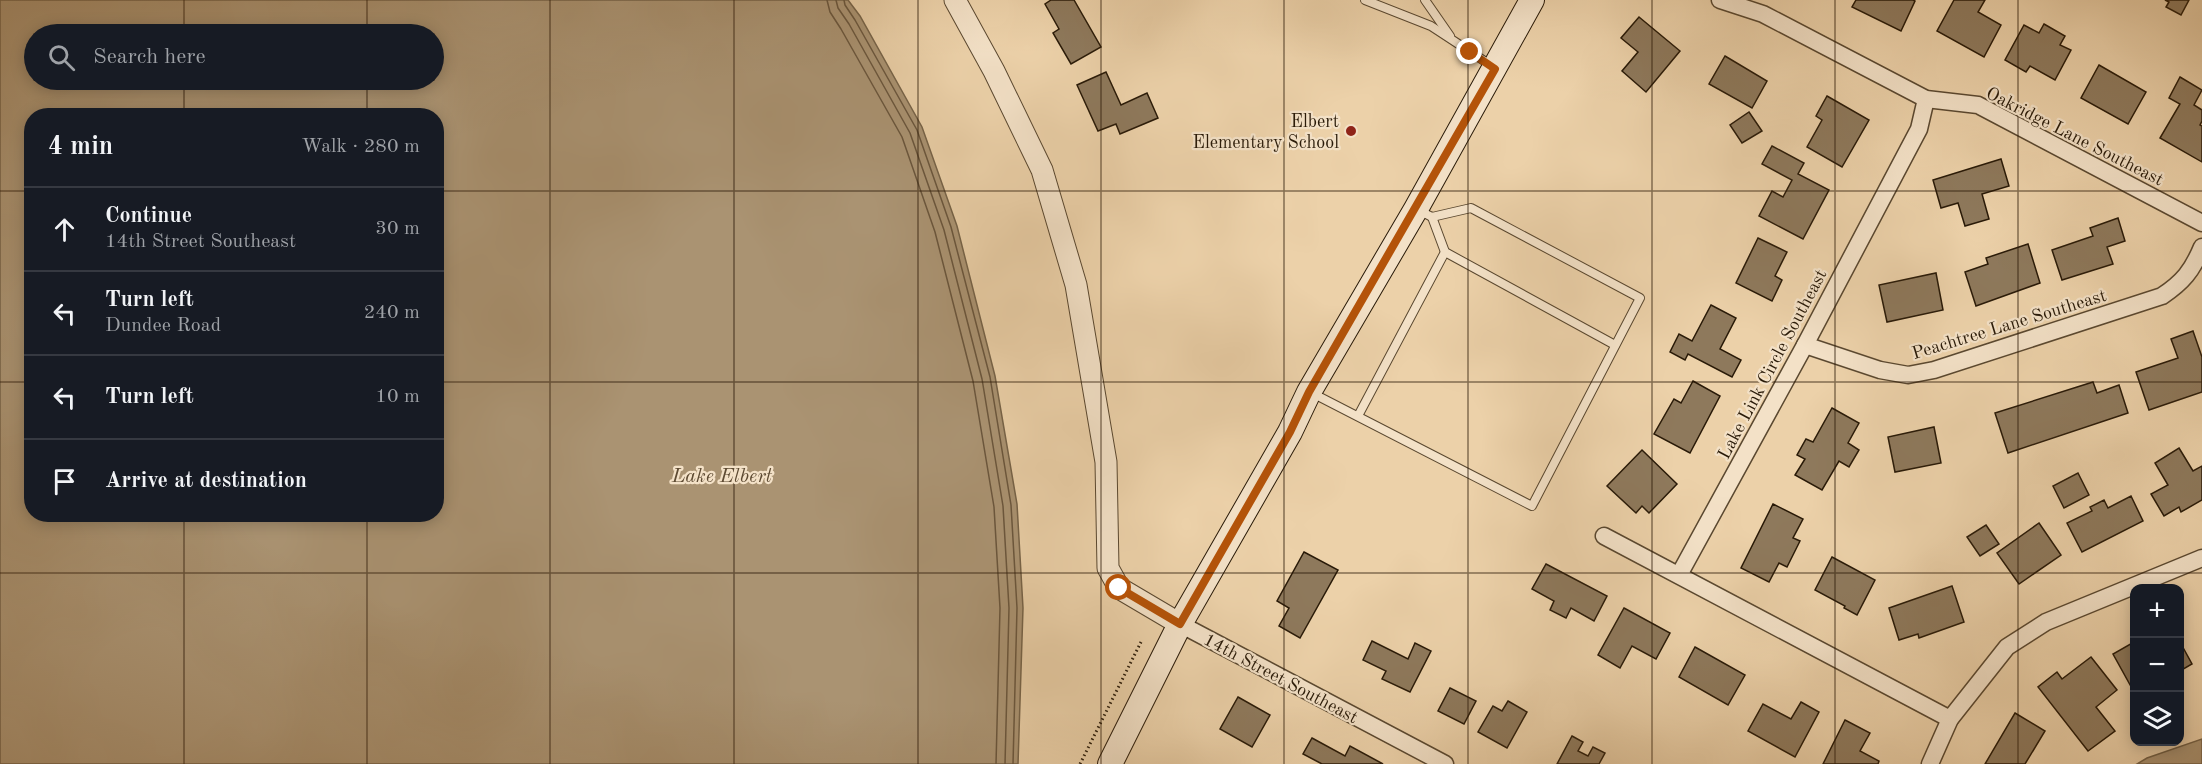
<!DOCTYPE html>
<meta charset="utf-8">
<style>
:root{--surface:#171b24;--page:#20242c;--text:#f1f3f6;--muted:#9ea1a6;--line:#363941}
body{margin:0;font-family:"Old Standard TT",serif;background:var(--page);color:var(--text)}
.controls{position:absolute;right:18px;bottom:18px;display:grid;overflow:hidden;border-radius:12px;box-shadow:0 3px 15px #0003}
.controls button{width:54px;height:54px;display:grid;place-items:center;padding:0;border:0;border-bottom:2px solid var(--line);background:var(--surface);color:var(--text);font:30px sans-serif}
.stop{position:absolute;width:18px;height:18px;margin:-14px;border:4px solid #b45309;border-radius:50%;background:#fff}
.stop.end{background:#b45309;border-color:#fff;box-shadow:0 2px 6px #0008}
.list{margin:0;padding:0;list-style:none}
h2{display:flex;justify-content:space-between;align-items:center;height:78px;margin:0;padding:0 24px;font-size:26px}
h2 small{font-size:20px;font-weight:400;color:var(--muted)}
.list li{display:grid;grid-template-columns:39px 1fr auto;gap:18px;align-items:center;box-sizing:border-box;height:84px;padding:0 24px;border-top:2px solid var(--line)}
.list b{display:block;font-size:22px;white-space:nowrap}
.list p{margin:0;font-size:20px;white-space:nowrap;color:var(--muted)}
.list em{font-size:20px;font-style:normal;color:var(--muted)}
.icon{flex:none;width:33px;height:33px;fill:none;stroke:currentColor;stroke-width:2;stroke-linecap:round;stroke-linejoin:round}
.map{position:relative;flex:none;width:2202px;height:764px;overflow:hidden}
.search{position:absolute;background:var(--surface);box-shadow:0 3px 15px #0003;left:24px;top:24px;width:420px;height:66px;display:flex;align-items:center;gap:15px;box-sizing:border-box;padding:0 21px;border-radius:33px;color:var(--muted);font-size:22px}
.panel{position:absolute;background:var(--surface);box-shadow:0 3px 15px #0003;left:24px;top:108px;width:420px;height:414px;border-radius:24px}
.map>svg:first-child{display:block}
.water{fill:#aa9372;stroke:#766348;stroke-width:1.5;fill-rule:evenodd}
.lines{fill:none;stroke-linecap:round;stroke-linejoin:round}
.shore{stroke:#6a563d;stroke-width:1.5}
.building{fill:#8e795c;stroke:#291a08;stroke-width:1.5}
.service-casing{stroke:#5a4830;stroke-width:10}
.minor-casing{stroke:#5a4830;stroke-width:19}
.tertiary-casing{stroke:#5a4830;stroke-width:23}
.secondary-casing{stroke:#291a08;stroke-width:26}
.path{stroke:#291a08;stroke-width:3;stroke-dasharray:1.5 3;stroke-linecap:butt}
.service{stroke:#f3e1c7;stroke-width:8}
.minor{stroke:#f3e1c7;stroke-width:16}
.tertiary{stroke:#f3e1c7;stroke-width:21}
.secondary{stroke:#f3e1c7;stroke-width:24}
.route{stroke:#b45309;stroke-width:8}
.grid{fill:none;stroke:#291a08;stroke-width:1.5;stroke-opacity:0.55}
.poi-dot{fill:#8f2418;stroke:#f3e1c7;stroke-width:2}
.labels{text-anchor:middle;stroke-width:4.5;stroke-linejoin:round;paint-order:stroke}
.poi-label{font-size:18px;fill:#291a08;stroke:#f3e1c7;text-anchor:end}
.street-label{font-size:18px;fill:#291a08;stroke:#f3e1c7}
.water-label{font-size:20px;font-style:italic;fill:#5d4a32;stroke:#f3e1c7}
</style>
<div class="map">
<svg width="2202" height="764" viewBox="0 0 2202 764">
<rect width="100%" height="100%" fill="#ecd1a9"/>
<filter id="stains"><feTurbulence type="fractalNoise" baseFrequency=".00333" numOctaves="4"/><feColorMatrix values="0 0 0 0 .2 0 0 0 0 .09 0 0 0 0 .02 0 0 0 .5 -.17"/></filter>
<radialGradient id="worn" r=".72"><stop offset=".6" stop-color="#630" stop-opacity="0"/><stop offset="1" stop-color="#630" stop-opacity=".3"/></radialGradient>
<g class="water">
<path d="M0 0H848L860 16 922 127 957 226 995 376 1017 504 1023 608 1018 764H0ZM34 34H434V80H34ZM32 116H436V514H32Z"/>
<polygon points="2202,739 2202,764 2137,764 2147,758"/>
</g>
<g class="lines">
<g class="shore">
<polyline points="827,0 830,12 841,29 902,137 935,232 973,381 994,507 1000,608 996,764"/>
<polyline points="836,0 838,8 849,24 910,133 944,230 982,379 1003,506 1009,608 1005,764"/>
<polyline points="844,0 845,5 855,20 917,130 951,227 990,377 1011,505 1017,608 1013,764"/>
</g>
</g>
<g class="building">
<polygon points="1051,0 1074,0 1101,47 1071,64 1053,33 1059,29 1045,4"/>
<polygon points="1856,0 1913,0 1915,1 1901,31 1852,7"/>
<polygon points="1954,0 1985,0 1978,12 2001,25 1984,57 1937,31"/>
<polygon points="2165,0 2189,0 2181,15 2166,7 2169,2"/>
<polygon points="1639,17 1680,51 1646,92 1622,71 1638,52 1621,38"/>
<polygon points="2044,24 2065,36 2060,45 2071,50 2055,80 2030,66 2026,72 2005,60 2024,25 2039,33"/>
<polygon points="1725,56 1767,81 1752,108 1709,84"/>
<polygon points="2099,65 2146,92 2128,124 2081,98"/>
<polygon points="1106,72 1121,105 1147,93 1158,118 1120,134 1116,124 1098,131 1077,85"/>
<polygon points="2180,77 2202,90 2194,105 2202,110 2202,121 2200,125 2202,126 2202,162 2160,138 2180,104 2169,98"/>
<polygon points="1827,96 1869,120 1842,167 1807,147 1822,120 1816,116"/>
<polygon points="1749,112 1762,131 1742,143 1730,125"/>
<polygon points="1772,146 1804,163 1798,174 1829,190 1803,239 1759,216 1772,191 1783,197 1792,180 1762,164"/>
<polygon points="2001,159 2009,186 1982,194 1989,219 1965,226 1958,203 1941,208 1933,180"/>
<polygon points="2118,218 2125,241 2107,247 2113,264 2062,280 2052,250 2093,236 2090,228"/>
<polygon points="1758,238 1787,252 1775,276 1782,280 1772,301 1736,283"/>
<polygon points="2028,244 2040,283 1976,306 1965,272 1988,264 1986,258"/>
<polygon points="1936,273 1943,310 1887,322 1879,285"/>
<polygon points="1711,305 1736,318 1720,349 1741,360 1732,377 1688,354 1685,360 1670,352 1679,334 1692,341"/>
<polygon points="2193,331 2202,357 2202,392 2149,410 2136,372 2178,358 2171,339"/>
<polygon points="1693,381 1720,396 1690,453 1654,434 1674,399 1681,403"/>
<polygon points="2093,382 2097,393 2119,385 2128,413 2008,453 1995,413"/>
<polygon points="1832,408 1859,423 1848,443 1859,450 1849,467 1839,461 1822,490 1795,475 1805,459 1797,455 1806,439 1813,442"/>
<polygon points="1934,427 1941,463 1895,472 1888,437"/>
<polygon points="2179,448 2193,471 2202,466 2202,500 2181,512 2179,507 2164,516 2151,494 2168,485 2155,463"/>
<polygon points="1642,450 1677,484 1649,513 1642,506 1636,513 1607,486"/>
<polygon points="2078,473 2089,495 2064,508 2053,486"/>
<polygon points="2131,496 2143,521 2082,552 2067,523 2092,511 2090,507 2104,500 2108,508"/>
<polygon points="1773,504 1803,519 1793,538 1800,541 1787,567 1779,563 1769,582 1741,568"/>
<polygon points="2039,523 2061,555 2019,584 1997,553"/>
<polygon points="1986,525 1999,544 1980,556 1967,537"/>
<polygon points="1304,552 1338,570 1300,638 1279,626 1289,608 1277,601"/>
<polygon points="1832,557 1875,580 1857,615 1844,608 1845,606 1815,590"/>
<polygon points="1546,564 1607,596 1594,621 1571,608 1566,618 1550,610 1554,601 1532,589"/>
<polygon points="1952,586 1964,622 1919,638 1918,634 1899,640 1889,608"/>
<polygon points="1624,608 1670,633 1656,659 1632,646 1620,668 1598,655"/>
<polygon points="1372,641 1408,659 1415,643 1431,651 1410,692 1382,679 1386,671 1363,660"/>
<polygon points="2134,642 2134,692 2113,654"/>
<polygon points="2180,642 2192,664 2180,671"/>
<polygon points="1695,647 1745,675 1728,705 1679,677"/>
<polygon points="2091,657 2117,690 2096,707 2115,731 2088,751 2038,687 2057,672 2062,679"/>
<polygon points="1450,688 1476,701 1464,724 1438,711"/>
<polygon points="1238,697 1270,715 1252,747 1220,729"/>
<polygon points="1508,701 1527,712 1507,748 1478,732 1493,706 1502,711"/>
<polygon points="1801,702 1819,712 1795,757 1748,731 1763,704 1791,719"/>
<polygon points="2015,713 2045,731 2025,764 1985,764"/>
<polygon points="1845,720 1870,733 1860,751 1879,761 1878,764 1823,764"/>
<polygon points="1572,736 1583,742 1578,751 1588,756 1593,747 1605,753 1599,764 1557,764"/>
<polygon points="1312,738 1345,756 1350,746 1383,764 1322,764 1303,754"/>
</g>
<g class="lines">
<defs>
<g id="service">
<polyline points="1365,0 1431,26 1492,66"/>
<polyline points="1425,0 1450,36"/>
<polyline points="1432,217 1445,252 1615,345"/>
<polyline points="1312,393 1532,506 1640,298 1471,208 1432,217 1418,210"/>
<polyline points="1358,416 1445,252"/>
</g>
<g id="minor">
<polyline points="1720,0 1763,14 1926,99 1978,105 2202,223"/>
<path d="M1805 345 1880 370 1908 375 1934 370 2162 296C2183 282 2192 271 2202 247"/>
<polyline points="1604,536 1950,719"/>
<polyline points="1679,575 1805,345 1919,129 1926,99"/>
<polyline points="1180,624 1445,764"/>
<polyline points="1930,764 1950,719 2007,647 2046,622 2202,558"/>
</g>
<polyline id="tertiary" points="955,0 994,71 1042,170 1076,285 1106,462 1108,568 1119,588 1180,624"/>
<polyline id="secondary" points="1110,764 1180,624 1290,432 1309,392 1416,209 1532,0"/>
</defs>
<use href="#service" class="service-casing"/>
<use href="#minor" class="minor-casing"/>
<use href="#tertiary" class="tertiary-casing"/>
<use href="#secondary" class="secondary-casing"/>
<polyline class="path" points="1080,764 1141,642"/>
<use href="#service" class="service"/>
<use href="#minor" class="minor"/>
<use href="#tertiary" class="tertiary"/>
<use href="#secondary" class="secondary"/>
</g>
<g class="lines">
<polyline class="route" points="1119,588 1180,624 1290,432 1309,392 1495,69 1470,52"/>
</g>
<path class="grid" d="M184 0V34M367 0V34M550 0V764M734 0V764M918 0V764M1101 0V764M1284 0V764M1468 0V764M1652 0V764M1835 0V764M2018 0V764M184 80V116M367 80V116M0 191H32M436 191H2202M0 382H32M436 382H2202M184 514V764M367 514V764M0 573H2202"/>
<circle class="poi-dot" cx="1351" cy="131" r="6"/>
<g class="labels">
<g class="poi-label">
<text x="1339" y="127">Elbert<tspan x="1339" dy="21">Elementary School</tspan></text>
</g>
<g class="street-label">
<text transform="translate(2075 136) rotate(27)" y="6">Oakridge Lane Southeast</text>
<text transform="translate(2009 324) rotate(-17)" y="6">Peachtree Lane Southeast</text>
<text transform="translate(1772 364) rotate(-62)" y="6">Lake Link Circle Southeast</text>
<text transform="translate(1281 678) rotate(28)" y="6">14th Street Southeast</text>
</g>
<g class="water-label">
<text x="722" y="482">Lake Elbert</text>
</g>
</g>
<rect width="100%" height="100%" filter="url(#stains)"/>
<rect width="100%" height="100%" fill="url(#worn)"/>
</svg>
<div class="controls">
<button>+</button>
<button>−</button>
<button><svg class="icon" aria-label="layers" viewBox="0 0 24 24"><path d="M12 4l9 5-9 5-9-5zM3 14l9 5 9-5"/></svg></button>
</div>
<div class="stop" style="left:1119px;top:588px"></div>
<div class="stop end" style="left:1470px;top:52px"></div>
<div class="search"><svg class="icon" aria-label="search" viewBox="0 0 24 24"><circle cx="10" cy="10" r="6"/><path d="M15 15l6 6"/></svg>Search here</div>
<section class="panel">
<h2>4 min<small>Walk · 280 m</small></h2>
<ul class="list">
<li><svg class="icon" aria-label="ahead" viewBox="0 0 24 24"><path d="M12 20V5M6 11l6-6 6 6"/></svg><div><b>Continue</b><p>14th Street Southeast</p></div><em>30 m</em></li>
<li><svg class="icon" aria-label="left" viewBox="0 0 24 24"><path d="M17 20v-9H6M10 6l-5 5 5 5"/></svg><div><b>Turn left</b><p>Dundee Road</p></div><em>240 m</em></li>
<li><svg class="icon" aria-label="left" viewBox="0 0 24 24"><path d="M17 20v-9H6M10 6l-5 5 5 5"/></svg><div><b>Turn left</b></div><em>10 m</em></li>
<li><svg class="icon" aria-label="arrive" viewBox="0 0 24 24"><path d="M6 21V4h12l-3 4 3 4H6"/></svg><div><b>Arrive at destination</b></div></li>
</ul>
</section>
</div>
